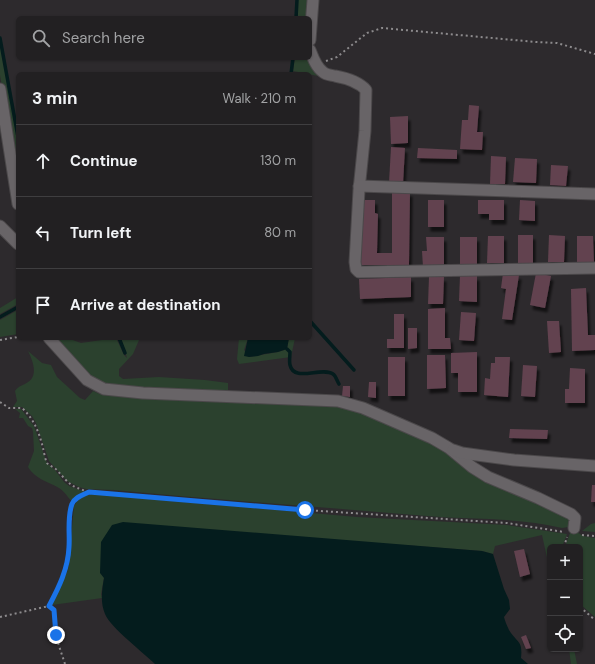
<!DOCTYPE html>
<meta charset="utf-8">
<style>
:root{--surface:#222022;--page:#2e2d2f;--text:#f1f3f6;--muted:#a2a3a5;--line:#3f3e40}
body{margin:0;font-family:"DM Sans",sans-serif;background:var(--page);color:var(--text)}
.controls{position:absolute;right:12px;bottom:12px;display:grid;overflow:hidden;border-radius:6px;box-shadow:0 1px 3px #0004}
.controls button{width:36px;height:36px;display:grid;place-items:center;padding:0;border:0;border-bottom:1px solid var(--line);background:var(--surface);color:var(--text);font:20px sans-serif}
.stop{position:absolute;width:12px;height:12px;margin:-9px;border:3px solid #1a73e8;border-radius:50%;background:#fff}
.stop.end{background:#1a73e8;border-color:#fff;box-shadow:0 1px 4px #0008}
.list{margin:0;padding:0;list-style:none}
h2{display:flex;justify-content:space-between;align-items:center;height:52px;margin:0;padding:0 16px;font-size:17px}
h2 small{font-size:13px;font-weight:400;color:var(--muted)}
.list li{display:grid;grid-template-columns:26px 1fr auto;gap:12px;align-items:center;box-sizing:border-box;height:72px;padding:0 16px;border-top:1px solid var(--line)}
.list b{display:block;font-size:15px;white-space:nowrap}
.list em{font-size:13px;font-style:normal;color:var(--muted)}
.icon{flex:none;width:22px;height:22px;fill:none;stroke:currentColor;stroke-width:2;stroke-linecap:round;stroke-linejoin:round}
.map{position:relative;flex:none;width:595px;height:664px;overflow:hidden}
.search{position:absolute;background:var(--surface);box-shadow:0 1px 3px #0004;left:16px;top:16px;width:296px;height:44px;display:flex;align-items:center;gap:10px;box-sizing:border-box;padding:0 14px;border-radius:6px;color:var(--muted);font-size:15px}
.panel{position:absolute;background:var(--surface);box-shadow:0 1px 3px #0004;left:16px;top:72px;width:296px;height:268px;border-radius:6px}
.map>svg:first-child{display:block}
.green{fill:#2b412e}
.water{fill:#041c1d}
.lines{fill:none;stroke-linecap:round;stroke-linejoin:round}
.stream{stroke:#041c1d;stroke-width:3.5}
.building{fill:#62424f;filter:url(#shadow)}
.minor-casing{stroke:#4b484a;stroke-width:13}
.path{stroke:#8d8b8d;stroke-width:2;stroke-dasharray:2 3;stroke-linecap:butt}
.minor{stroke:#686467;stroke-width:11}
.route{stroke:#1a73e8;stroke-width:5}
</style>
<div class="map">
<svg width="595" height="664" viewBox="0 0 595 664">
<defs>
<filter id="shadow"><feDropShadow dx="2.5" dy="4.5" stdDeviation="1" flood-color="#0009"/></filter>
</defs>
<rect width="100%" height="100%" fill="#2d2a2d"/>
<g class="green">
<polygon points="298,0 312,0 309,18 298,18"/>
<polygon points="0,44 18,143 18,185 0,75"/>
<polygon points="295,58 310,58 323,77 293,71"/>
<polygon points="18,297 18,304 0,314 0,308"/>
<polygon points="18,310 18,334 0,337 0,320"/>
<polygon points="52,338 67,338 81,343 116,338 124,355 127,358 121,338 142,338 139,340 133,354 119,369 119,376 123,379 159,377 205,380 228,383 228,395 95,383"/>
<polygon points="239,338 248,338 244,350 249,357 278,352 287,349 289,338 295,338 291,357 239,364 237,359"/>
<path d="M28 351 42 363 51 365 57 377 80 398 85 400 93 391 102 395 322 405 346 408 365 413 406 430 570 519 571 524 568 527 562 528C518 517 472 520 427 516 323 507 218 500 114 490L86 489 79 487 67 481 49 461 36 423 32 416 22 407H13L17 401 15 391C19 385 23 386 28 382 39 375 32 359 28 351Z"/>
<path d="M15 409H21L34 426 47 463 55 470 64 482 69 486 86 492 80 494 72 502C68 497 64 491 59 488 47 481 35 479 28 467L34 451 33 432 32 428 28 426 23 418H19L20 413Z"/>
<path d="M92 494 357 517 507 525 567 534 562 547H550V571L542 535 495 546 493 554 482 551 404 545 101 542 104 578 101 594 102 598 52 605 68 570 74 506C79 498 83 495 92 494Z"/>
<polygon points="595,523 595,532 582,531 591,524"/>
<polygon points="574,530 583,536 595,538 595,617 580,604 580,547 565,547 570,533"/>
<polygon points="569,649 574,649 577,664 571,664"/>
</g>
<g class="water">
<polygon points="248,338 289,338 287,349 278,352 264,354 258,356 249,357 244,356"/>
<path d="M123 522 482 551 493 554 504 589 509 600 510 609 504 617C505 621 507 626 509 630 517 643 523 640 521 658L528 664H155C144 653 110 627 105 614 100 602 102 590 104 578L100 573 101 542 112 525Z"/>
</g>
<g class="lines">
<g class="stream">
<polyline points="296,18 297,0"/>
<polyline points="0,38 18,137"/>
<polyline points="291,74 293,58"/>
<polyline points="0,317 18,307"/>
<polyline points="310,321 354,370"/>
<polyline points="119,338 125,353"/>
<path d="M287 349 290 352C290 356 289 361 290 365 294 383 322 366 333 374 336 376 337 381 339 384"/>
</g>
</g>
<g class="building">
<polygon points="469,105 479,106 477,132 483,132 482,150 460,149 462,120 468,120"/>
<polygon points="408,116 408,143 391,144 390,117"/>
<polygon points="391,147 405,148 403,184 389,183"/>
<polygon points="418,148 457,150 457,159 417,158"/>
<polygon points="491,156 506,157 505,184 490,184"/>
<polygon points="515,158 537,159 536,183 513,182"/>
<polygon points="551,165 568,166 566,186 550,185"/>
<polygon points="392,192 410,192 409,265 361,265 362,200 375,200 375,213 378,214 377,253 392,253"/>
<rect x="428" y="200" width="16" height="27"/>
<polygon points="478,200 504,200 504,220 489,220 489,214 478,214"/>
<polygon points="520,200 535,201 535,221 519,220"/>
<polygon points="518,235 533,235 533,263 518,264"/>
<polygon points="549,235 565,236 564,262 548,262"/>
<polygon points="488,236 504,236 504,263 487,263"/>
<polygon points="577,236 593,236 594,262 577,262"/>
<polygon points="426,237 444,237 444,267 423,267 422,251 427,251"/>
<rect x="460" y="237" width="17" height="27"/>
<polygon points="503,273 519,275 512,320 502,319 506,289 501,288"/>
<polygon points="536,273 551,276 545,308 530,305"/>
<polygon points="460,276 477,276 477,302 459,301"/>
<polygon points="411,277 411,297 360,299 359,279"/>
<polygon points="429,277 444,277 443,304 428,304"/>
<polygon points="586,288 588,335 595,335 595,350 572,351 571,289"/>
<polygon points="445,308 445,338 450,338 451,349 428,349 428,309"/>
<polygon points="461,312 476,313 474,341 459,340"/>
<polygon points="394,314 404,314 404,348 387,348 387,339 394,339"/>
<polygon points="547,321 559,321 561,352 549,353"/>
<polygon points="408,328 417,328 417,348 408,349"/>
<polygon points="477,352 477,392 458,392 458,373 451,373 451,353"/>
<polygon points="427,355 445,355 446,388 427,389"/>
<rect x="388" y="357" width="17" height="39"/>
<polygon points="495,357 510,357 508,397 484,395 485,378 490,379 491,363 495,363"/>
<polygon points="523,365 537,366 535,397 521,396"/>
<polygon points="570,368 585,369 585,403 565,403 565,389 569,389"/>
<polygon points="369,382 376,382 376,398 368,397"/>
<polygon points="343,386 350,386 350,397 342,396"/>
<polygon points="510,429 548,430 547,439 509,438"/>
<polygon points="592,485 595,485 595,502 591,502"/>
<polygon points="524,549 530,574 520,577 514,551"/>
<polygon points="526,635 531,648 526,649 521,637"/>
</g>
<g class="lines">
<defs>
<g id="minor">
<polyline points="310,40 313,0"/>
<path d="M310 50C313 58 316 67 323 72 326 75 331 75 335 76 346 78 358 81 366 90L365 131 359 190 355 262 356 269 359 272 595 268"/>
<polyline points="0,89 18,204"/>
<polyline points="359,186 595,194"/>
<polyline points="0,226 18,244"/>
<polyline points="49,338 87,380 104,389 143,393 338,401 363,408 432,438 449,448 472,467 488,477 538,498 571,514 575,518 574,528"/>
<polyline points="453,450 462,453 514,460 595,466"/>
</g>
</defs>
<use href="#minor" class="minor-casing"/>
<g class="path">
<polyline points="326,61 337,57 367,33 382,28 536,42 557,43 595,54"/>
<polyline points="0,340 18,337"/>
<path d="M0 402 9 408H22C34 419 39 432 43 448 44 452 45 459 47 463 49 466 54 467 57 470 70 485 70 486 89 492L305 510 507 523 564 532"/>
<polyline points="582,535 595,536"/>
<polyline points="564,547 567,537"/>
<polyline points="49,606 57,592 66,570 69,548 69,532 72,504 77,497 88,492"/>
<polyline points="580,607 595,620"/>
<polyline points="0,617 49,606 54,610 58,643 65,664"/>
</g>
<use href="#minor" class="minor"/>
</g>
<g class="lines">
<path class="route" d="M56 635 54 610 49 606C59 587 68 569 69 547 70 534 67 517 72 504 75 497 83 495 89 492L305 510"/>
</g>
</svg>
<div class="controls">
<button>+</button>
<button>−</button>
<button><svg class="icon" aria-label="locate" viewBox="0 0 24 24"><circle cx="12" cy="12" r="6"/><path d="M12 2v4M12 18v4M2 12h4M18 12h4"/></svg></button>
</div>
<div class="stop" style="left:305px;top:510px"></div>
<div class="stop end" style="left:56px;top:635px"></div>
<div class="search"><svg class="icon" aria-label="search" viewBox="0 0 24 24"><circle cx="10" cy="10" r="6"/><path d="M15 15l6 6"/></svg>Search here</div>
<section class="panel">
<h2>3 min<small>Walk · 210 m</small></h2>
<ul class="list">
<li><svg class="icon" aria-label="ahead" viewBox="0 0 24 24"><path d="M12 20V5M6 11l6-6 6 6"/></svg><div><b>Continue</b></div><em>130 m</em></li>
<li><svg class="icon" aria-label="left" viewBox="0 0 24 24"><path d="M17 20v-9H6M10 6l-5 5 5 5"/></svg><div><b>Turn left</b></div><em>80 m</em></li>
<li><svg class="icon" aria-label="arrive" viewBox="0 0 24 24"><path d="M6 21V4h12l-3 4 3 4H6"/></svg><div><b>Arrive at destination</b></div></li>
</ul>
</section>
</div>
